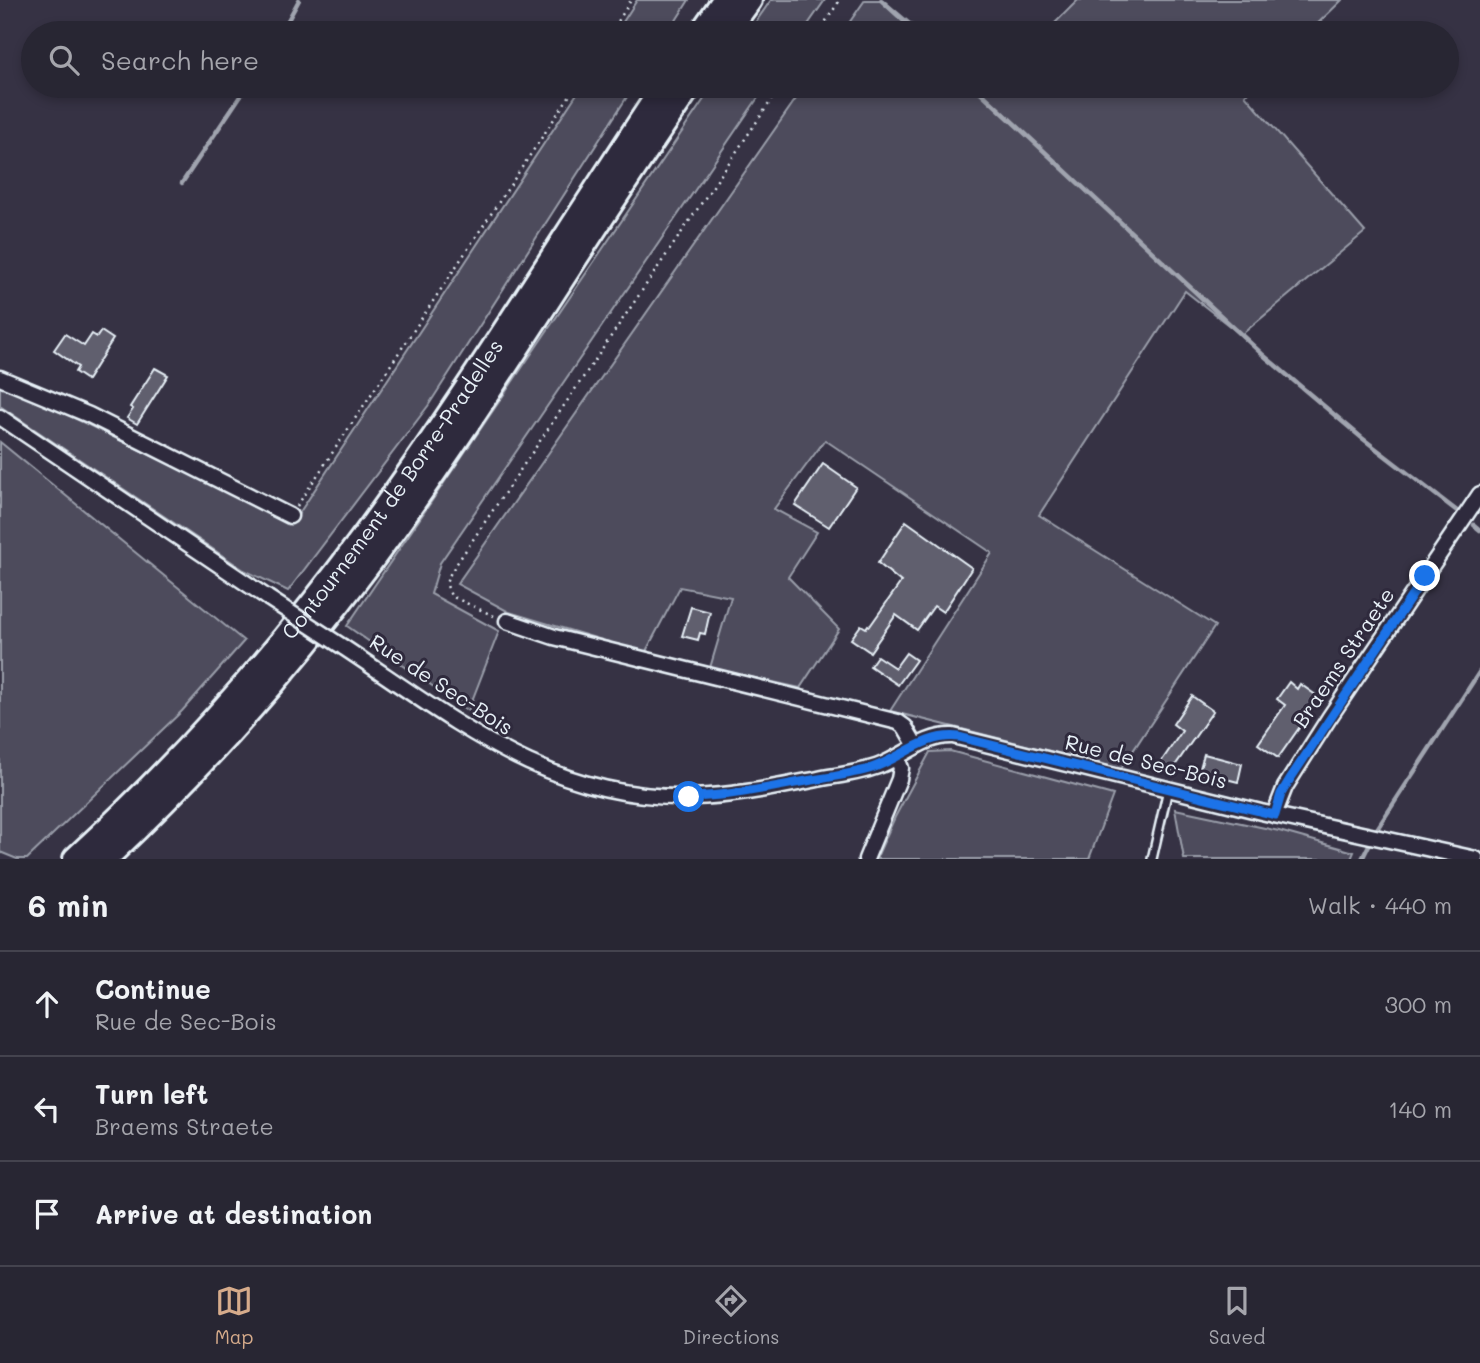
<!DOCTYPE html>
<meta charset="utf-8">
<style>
:root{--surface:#282633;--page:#34323f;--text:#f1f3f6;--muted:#a5a5ac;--line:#44434e;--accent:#d6ab8b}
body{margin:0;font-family:Mali,sans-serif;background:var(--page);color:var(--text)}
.stop{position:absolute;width:21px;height:21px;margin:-16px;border:5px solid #1a73e8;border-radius:50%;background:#fff}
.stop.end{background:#1a73e8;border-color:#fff;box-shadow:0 2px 7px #0008}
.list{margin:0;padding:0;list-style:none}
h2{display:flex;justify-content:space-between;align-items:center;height:91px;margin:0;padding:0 28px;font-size:30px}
h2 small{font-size:23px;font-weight:400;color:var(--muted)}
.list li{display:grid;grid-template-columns:46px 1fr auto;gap:21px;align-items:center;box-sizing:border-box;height:105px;padding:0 28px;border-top:2px solid var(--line)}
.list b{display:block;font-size:26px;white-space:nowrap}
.list p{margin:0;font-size:23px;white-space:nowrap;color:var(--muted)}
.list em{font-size:23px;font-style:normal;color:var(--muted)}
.icon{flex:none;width:38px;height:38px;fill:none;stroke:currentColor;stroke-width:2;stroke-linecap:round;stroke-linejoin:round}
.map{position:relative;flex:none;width:1480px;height:859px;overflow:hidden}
.search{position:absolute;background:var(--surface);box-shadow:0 4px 10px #0003;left:21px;right:21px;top:21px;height:77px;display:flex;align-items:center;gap:18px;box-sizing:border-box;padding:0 24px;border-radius:38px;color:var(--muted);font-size:26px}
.sheet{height:406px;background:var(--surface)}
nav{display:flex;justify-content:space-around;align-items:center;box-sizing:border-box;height:98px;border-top:2px solid var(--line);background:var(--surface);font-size:19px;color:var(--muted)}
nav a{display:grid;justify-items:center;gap:4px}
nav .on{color:var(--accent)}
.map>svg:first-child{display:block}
.green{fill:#4d4b5c;stroke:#9a9eaa;stroke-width:2}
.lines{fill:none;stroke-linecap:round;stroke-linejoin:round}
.stream{stroke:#a0a4af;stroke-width:4.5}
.building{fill:#605e6e;stroke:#e8f1f8;stroke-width:2}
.lane-casing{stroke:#e8f1f8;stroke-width:12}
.street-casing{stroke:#e8f1f8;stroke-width:19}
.highway-casing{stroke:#e8f1f8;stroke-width:30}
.path{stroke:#e8f1f8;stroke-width:2.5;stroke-dasharray:2 5;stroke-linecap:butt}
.lane{stroke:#2f2a3d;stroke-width:7}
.street{stroke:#2f2a3d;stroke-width:14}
.highway{stroke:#2f2a3d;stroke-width:24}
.street-bridge-casing{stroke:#e8f1f8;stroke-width:19;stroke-linecap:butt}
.street-bridge{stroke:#2f2a3d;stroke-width:14}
.route{stroke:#1a73e8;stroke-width:9}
.labels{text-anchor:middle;stroke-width:6;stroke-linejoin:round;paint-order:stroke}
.street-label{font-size:21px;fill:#e8f1f8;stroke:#2f2a3d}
</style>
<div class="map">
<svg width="1480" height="859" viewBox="0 0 1480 859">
<rect width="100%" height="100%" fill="#363244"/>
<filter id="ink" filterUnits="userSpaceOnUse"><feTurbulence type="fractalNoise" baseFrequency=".0143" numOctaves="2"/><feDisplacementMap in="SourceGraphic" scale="14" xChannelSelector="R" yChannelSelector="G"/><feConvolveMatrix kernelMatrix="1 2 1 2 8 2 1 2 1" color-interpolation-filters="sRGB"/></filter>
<g filter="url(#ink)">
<g class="green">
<polygon points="637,0 689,0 668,33 616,33"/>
<polygon points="771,0 825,0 802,33 748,33"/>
<polygon points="865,0 883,0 922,33 842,33"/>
<polygon points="1078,0 1342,0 1308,33 1045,33"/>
<polygon points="582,86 634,86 428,406 288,591 244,570 0,406 0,386 68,415 292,524"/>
<polygon points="713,86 766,86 440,563 431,594 499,631 468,711 347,626"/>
<polygon points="805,86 982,86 987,90 992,86 1254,86 1245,95 1365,232 1241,335 1185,291 1039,515 1215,626 1121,769 890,711 992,553 825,440 774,509 817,532 788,577 839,629 800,688 710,668 731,597 680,587 645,653 509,612 457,584"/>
<polygon points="0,442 244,641 182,711 27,859 17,859 0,852"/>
<polygon points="950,751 1113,795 1089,859 876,859 895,817 930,752"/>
<polygon points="1175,809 1279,831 1354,852 1351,859 1184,859"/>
</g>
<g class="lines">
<g class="stream">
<polyline points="881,0 917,33"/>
<polyline points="281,33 299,0"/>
<polyline points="974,86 1262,354 1362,438 1457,511"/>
<polyline points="182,183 247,86"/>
<polyline points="1474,525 1480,530"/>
<polyline points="1362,859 1377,829 1480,671"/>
</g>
</g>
<g class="building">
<polygon points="101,331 113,339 87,380 75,372 78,367 54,350 65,334 84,346 92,334 97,337"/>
<polygon points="155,368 168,375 137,424 127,418 133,409 130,407"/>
<polygon points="823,464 856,487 829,527 795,505"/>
<polygon points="906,521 972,568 943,612 934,606 917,630 896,615 870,652 851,639 861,625 866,628 868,625 870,626 901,582 878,563"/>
<polygon points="691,607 710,612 705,634 700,633 698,640 682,636"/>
<polygon points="906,653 916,660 898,685 870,666 877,656 895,668"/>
<polygon points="1289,682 1297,689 1300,684 1320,698 1278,758 1258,744 1285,705 1277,699"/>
<polygon points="1192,696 1213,711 1172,770 1161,762 1182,731 1173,724"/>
<polygon points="1204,754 1242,764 1238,782 1199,772"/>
</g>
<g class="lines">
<defs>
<polyline id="lane" points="1152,859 1168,789"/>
<g id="street">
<polyline points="0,378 89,415 290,516"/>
<polyline points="0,417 268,598"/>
<polyline points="507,621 554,637 898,722 905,727 916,746"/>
<path d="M343 647C455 721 550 801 692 797 735 796 777 787 818 779 839 775 861 773 881 765 906 755 925 735 953 736L1261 812 1476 859"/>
<polyline points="1274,815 1285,787 1329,718 1480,494"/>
<polyline points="866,859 899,779 901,768 897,758"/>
</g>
<g id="highway">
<polyline points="702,33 725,0"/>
<polyline points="725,33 749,0"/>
<path id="s1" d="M76 859C182 762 277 655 362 540 470 393 564 237 665 86"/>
<path d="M104 859C202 767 291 667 371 560 484 407 581 242 689 86"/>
</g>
</defs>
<use href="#lane" class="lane-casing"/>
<use href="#street" class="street-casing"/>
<use href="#highway" class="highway-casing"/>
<g class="path">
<polyline points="611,33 631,0"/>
<polyline points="818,33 840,0"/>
<polyline points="297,506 576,86"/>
<polyline points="494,616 451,596 446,583 451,572 781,86"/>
</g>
<use href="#lane" class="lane"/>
<use href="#street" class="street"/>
<use href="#highway" class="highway"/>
<defs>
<polyline id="street-bridge" points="268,598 343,647"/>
</defs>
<use href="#street-bridge" class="street-bridge-casing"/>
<use href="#street-bridge" class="street-bridge"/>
</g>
</g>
<g class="lines" filter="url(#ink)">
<path class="route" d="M689 797C727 796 763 789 801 782 824 778 847 775 869 769 901 759 924 733 959 737L1275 815 1281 794 1290 779 1425 576"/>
</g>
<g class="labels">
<g class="street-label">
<text dy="7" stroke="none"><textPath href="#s1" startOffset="488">Contournement de Borre-Pradelles</textPath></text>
<text transform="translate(1344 658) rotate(-56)" y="7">Braems Straete</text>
<text transform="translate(441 685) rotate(33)" y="7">Rue de Sec-Bois</text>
<text transform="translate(1146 762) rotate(14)" y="7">Rue de Sec-Bois</text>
</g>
</g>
</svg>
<div class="stop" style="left:689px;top:797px"></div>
<div class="stop end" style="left:1425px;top:576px"></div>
<div class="search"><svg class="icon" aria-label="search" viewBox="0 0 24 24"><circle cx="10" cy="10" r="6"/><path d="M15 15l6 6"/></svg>Search here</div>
</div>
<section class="sheet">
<h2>6 min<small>Walk · 440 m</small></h2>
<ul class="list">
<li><svg class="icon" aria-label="ahead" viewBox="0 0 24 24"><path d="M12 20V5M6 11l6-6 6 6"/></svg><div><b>Continue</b><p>Rue de Sec-Bois</p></div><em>300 m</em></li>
<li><svg class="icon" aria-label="left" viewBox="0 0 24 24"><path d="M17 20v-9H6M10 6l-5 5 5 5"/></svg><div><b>Turn left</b><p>Braems Straete</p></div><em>140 m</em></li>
<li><svg class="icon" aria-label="arrive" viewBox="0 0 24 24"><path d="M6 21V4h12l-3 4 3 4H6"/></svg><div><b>Arrive at destination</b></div></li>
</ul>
</section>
<nav>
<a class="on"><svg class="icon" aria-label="map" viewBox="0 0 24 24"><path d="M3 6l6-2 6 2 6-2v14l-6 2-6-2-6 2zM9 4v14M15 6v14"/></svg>Map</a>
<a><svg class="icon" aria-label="directions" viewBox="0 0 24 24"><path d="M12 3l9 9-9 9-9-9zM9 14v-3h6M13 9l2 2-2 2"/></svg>Directions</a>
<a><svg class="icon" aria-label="saved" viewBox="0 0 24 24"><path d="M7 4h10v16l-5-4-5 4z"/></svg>Saved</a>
</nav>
